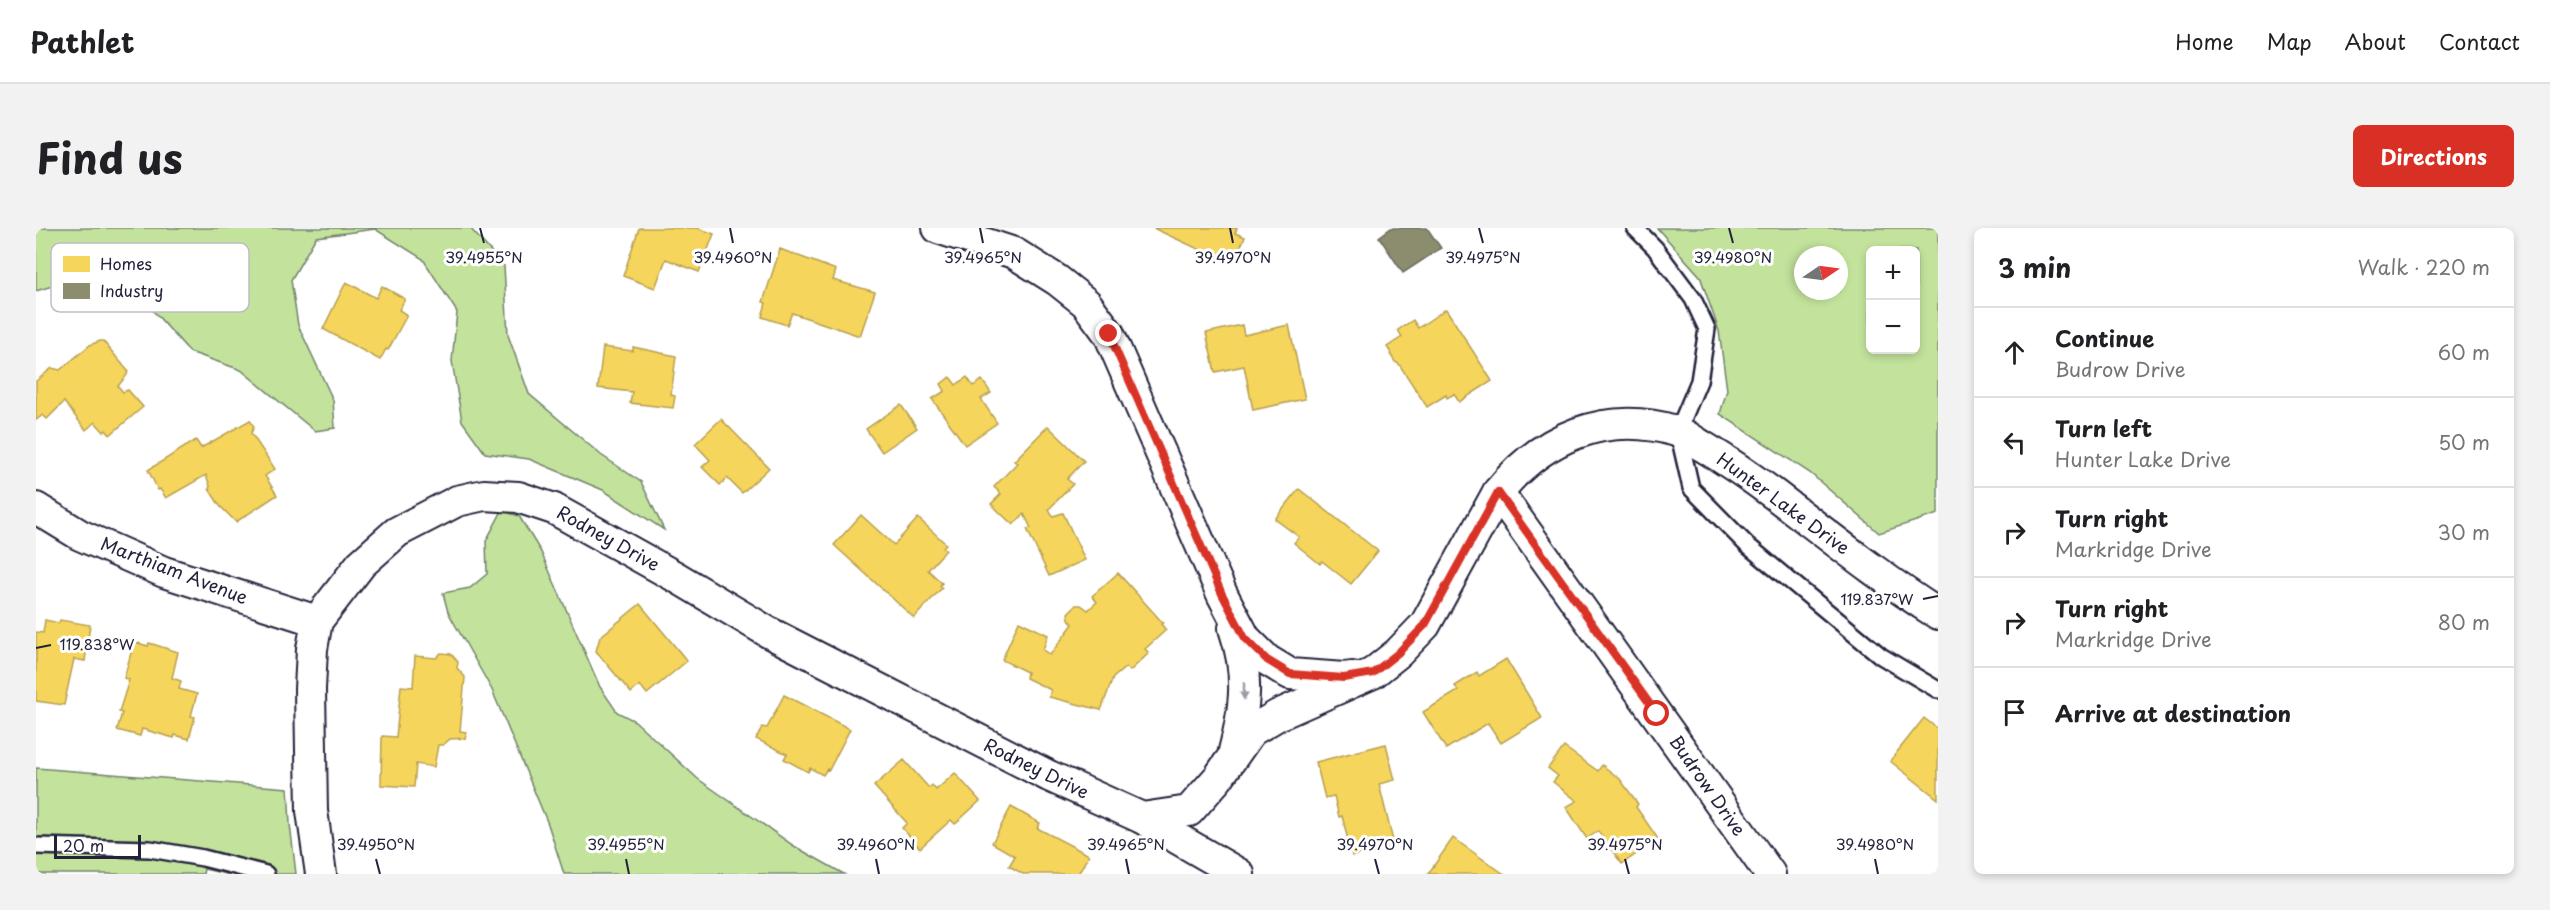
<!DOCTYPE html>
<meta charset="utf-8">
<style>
:root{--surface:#fff;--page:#f2f2f2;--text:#202124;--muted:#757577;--line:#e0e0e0;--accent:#d93025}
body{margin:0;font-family:"Playpen Sans",sans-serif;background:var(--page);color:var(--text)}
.controls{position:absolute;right:18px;top:18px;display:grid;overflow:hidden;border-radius:9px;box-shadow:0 3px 9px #0003}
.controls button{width:54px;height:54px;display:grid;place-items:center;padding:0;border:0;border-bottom:2px solid var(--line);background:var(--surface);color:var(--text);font:30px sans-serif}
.compass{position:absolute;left:1758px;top:18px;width:54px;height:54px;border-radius:50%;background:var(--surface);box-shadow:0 3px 9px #0003;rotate:77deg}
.scale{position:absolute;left:18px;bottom:15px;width:87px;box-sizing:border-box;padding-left:6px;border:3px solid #22223b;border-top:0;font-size:16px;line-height:21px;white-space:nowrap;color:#22223b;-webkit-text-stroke:4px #fff;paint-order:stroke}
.stop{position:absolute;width:18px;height:18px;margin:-14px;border:4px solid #d93025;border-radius:50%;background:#fff}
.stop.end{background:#d93025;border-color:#fff;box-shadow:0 2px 6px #0008}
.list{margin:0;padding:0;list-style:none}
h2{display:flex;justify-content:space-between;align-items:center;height:78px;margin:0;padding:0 24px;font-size:26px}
h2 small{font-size:20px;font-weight:400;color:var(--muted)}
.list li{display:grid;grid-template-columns:39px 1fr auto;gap:18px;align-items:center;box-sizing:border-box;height:90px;padding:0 24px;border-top:2px solid var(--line)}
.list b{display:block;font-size:22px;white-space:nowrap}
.list p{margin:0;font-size:20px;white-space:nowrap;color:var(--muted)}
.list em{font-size:20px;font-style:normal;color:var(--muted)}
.icon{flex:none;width:33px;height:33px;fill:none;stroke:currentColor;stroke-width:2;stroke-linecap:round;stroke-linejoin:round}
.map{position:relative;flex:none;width:1902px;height:646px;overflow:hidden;border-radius:9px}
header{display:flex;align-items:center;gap:36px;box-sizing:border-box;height:84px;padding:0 30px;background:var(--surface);border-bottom:2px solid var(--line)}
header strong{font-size:28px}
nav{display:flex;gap:33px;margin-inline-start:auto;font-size:21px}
.intro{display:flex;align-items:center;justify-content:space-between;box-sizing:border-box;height:144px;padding:0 36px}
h1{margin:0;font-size:42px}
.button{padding:15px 27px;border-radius:9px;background:var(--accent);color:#fff;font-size:21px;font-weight:700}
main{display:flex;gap:36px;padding:0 36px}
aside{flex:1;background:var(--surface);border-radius:9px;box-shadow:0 3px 9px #0003}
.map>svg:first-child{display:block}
.green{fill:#c3e39c;stroke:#72826c;stroke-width:1.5;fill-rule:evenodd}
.homes{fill:#f6d55c;stroke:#b69f52;stroke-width:1.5}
.industry{fill:#8c8c6e;stroke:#6c6c5f;stroke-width:1.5}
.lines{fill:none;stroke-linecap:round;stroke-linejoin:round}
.lane-casing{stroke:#22223b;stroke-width:20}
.street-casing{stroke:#22223b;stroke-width:34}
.lane{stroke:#fff;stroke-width:15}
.street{stroke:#fff;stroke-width:30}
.oneway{fill:#9c9ca7}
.route{stroke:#d93025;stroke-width:8}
.ticks{fill:none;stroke:#22223b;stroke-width:2}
.labels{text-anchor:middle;stroke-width:6;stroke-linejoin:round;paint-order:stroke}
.street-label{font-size:18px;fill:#22223b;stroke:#fff}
.key{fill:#fff;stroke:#bdbdc4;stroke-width:1.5}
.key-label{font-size:16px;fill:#22223b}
.ticks-label{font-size:15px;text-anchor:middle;fill:#22223b;stroke:#fff;stroke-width:6;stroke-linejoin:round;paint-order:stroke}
</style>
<header>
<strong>Pathlet</strong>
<nav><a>Home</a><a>Map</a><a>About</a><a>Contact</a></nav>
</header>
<div class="intro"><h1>Find us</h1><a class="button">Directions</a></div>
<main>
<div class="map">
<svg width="1902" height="646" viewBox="0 0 1902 646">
<rect width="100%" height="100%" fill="#fff"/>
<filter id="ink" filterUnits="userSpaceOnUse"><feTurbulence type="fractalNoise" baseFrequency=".0167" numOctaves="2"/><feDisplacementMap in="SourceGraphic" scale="12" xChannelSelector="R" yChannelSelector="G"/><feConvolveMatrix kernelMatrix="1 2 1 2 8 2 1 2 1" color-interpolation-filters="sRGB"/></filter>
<g filter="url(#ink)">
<g class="green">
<polygon points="0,0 434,0 468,38 472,107 493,166 565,227 605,254 628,302 567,262 493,231 449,225 426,193 416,133 421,84 387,31 339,1 280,9 255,52 262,97 297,172 299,200 279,203 205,142 154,124 102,66 52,47 0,63"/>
<path d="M1621 0H1902V286L1843 305 1774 245 1684 186 1691 162 1683 103 1664 48ZM1834 22H1880V122H1834ZM1767 27H1803V63H1767Z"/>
<polygon points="466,283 483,288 505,324 564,459 581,484 599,493 662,551 758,618 808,646 528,646 512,596 456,462 412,384 407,365 434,360 451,346 450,313"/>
<polygon points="0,540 252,560 254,596 260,646 190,646 168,641 167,646 0,646"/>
</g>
<g class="homes">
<polygon points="603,0 662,0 678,6 663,44 630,31 619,60 587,48"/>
<polygon points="1117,0 1201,0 1199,5 1209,9 1198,33 1187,28 1186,32"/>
<polygon points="744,21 800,42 797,52 839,64 824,108 756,85 751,97 726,89 730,75 727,74"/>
<polygon points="310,54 340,70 346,58 369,71 363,82 371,87 352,122 350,121 344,132 287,101"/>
<polygon points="1410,81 1456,153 1423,174 1418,166 1411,170 1410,167 1391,179 1363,136 1359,134 1354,126 1355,125 1351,119 1366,109 1362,102 1377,92 1382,100"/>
<polygon points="1206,97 1208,107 1253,97 1269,171 1217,182 1208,138 1179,144 1170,105"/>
<polygon points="64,113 67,113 92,143 91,147 82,158 87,164 92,162 107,179 74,207 70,202 68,204 59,194 50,202 28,174 11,191 7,187 0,192 0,153 16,140 24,142 54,117"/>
<polygon points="567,119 597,123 597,119 640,128 635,167 639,168 637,180 594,175 596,164 562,160"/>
<polygon points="914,149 920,157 931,149 937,158 946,152 955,165 945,171 961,195 929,217 896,171 909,163 905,156"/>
<polygon points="865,177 881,200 846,224 830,201"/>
<polygon points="685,191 733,240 706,265 691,250 684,257 666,239 674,232 659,216"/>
<polygon points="214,192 218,199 215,205 239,241 229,248 241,267 200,294 184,278 173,261 174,258 170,247 130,270 124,261 122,262 112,242 160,212 165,220"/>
<polygon points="1012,198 1048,233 1031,251 1037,256 1013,281 1017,288 1027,285 1049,332 1013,348 991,301 995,300 988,286 977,297 955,276 965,266 958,259 981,235 978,233"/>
<polygon points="1263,261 1342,323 1315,356 1286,333 1284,336 1258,315 1263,309 1239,291"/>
<polygon points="825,287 858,317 882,290 910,316 907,319 910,322 892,342 906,355 904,358 906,360 878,390 798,317"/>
<polygon points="1082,345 1127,395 1125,396 1130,402 1109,421 1113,425 1094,443 1090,439 1077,450 1065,482 1013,469 1015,462 990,450 991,444 966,432 983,393 1012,407 1007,422 1014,427 1037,396 1033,391 1032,385 1040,377 1045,377 1052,382 1061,374 1056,368"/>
<polygon points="604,376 651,433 611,466 604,457 595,465 560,423 564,409"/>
<polygon points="9,392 23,395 24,392 54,397 49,433 38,431 28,477 0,473 0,404 7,405"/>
<polygon points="98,414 112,418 113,415 142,424 136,450 145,453 143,461 161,466 155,488 159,489 153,511 139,507 138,510 106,501 104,508 81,502 86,485 83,484 93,452 88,450"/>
<polygon points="405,425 415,426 422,434 421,440 429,449 424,503 430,504 430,510 414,511 407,517 402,517 398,539 380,536 378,559 345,557 346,508 360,509 365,458 377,459 379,428 400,430"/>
<polygon points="1470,431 1506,490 1465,515 1452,495 1410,521 1387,484 1422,463 1419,458 1441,444 1443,448"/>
<polygon points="748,467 814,501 793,542 791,541 787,547 774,540 772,544 748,531 751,526 720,511 726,499 731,500"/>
<polygon points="1888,490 1902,501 1902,571 1854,533"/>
<polygon points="1350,516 1359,552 1343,556 1358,617 1316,628 1306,588 1303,589 1298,568 1289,570 1280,534"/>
<polygon points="1528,519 1562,543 1566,537 1584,551 1602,576 1600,579 1622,611 1586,636 1562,603 1551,611 1530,579 1541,573 1517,554 1522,548 1512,540"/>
<polygon points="868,532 893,560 896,557 900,562 919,545 944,573 919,596 915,592 884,620 866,600 871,595 838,558"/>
<polygon points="975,579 1004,595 1001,600 1053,627 1042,646 987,646 973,638 979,628 956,615"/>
<polygon points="1417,610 1468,646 1392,646"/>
</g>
<polygon class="industry" points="1355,0 1391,0 1405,20 1367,45 1343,9"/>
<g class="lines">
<defs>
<g id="lane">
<polyline points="1599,0 1619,20 1657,71 1671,101 1663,153 1642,203 1655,260 1711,317 1845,428 1902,462"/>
<polyline points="0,618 114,621 167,630 230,646"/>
</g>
<g id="street">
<polyline points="902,0 978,25 1021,52 1050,75 1073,106 1186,366 1209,410 1231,432 1254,446 1308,450 1316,449"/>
<polyline points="1462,264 1734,646"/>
<polyline points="0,280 44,307 128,344 281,393"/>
<path d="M1198 523C1210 477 1213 445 1198 400"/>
<path d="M1106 590 1153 583 1182 550 1215 503 1242 487 1337 445 1362 425 1389 397 1462 264C1506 209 1570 182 1640 203 1649 206 1659 214 1668 219 1693 234 1716 250 1739 267 1793 308 1845 350 1902 386"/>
<polyline points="285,646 276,583 274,461 276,421 281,393 325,336 361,304 421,273 448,267 482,269 518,281 640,349 732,404 1013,548 1106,590 1203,646"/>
</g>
</defs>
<use href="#lane" class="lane-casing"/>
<use href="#street" class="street-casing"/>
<use href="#lane" class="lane"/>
<use href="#street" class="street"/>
</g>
<defs><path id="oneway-solid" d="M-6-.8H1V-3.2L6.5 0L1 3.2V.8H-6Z" transform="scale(1.5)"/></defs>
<use class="oneway" href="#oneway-solid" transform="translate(1208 463) rotate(90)"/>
</g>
<g class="lines" filter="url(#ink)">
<polyline class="route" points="1073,106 1186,366 1209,410 1231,432 1254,446 1308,450 1337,445 1362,425 1389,397 1462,264 1621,486"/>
</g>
<path class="ticks" d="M444 0 448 15M694 0 697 15M944 0 947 15M1194 0 1197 15M1443 0 1447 15M1693 0 1697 15M1887 371 1902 368M0 420 15 417M340 631 344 646M590 631 593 646M840 631 843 646M1090 631 1093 646M1339 631 1343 646M1589 631 1593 646M1839 631 1842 646"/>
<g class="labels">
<g class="street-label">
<text transform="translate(1747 276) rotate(36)" y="6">Hunter Lake Drive</text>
<text transform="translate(572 311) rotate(29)" y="6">Rodney Drive</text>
<text transform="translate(138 343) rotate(21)" y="6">Marthiam Avenue</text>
<text transform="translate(1000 541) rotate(26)" y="6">Rodney Drive</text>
<text transform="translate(1671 558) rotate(55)" y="6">Budrow Drive</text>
</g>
</g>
<rect x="15" y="15" width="198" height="69" rx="9" class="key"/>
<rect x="27" y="28" width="27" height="16" fill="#f6d55c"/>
<rect x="27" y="55" width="27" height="16" fill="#8c8c6e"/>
<g class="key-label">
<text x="64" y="42">Homes</text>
<text x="64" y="69">Industry</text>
</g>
<g class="ticks-label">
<text x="448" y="35">39.4955°N</text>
<text x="697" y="35">39.4960°N</text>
<text x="947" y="35">39.4965°N</text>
<text x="1197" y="35">39.4970°N</text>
<text x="1447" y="35">39.4975°N</text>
<text x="1697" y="35">39.4980°N</text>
<text x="1841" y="377">119.837°W</text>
<text x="61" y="422">119.838°W</text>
<text x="340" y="622">39.4950°N</text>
<text x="590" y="622">39.4955°N</text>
<text x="840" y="622">39.4960°N</text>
<text x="1090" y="622">39.4965°N</text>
<text x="1339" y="622">39.4970°N</text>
<text x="1589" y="622">39.4975°N</text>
<text x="1839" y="622">39.4980°N</text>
</g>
</svg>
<div class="controls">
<button>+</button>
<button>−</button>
</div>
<svg class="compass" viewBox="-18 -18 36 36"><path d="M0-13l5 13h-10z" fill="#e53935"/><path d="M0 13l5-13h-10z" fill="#757577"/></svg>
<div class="scale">20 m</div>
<div class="stop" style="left:1621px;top:486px"></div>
<div class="stop end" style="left:1073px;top:106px"></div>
</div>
<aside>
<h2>3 min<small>Walk · 220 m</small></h2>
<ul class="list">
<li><svg class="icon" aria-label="ahead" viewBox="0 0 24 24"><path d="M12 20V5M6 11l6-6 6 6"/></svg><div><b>Continue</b><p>Budrow Drive</p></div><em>60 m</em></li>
<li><svg class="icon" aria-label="left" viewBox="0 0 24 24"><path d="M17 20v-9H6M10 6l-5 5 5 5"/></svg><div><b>Turn left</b><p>Hunter Lake Drive</p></div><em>50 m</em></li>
<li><svg class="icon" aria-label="right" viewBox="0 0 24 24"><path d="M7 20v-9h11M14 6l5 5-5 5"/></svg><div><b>Turn right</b><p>Markridge Drive</p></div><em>30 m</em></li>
<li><svg class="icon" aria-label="right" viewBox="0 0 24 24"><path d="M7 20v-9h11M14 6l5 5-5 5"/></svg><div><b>Turn right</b><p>Markridge Drive</p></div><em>80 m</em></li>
<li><svg class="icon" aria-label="arrive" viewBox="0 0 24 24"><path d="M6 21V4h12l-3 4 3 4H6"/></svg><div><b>Arrive at destination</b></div></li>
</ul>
</aside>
</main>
